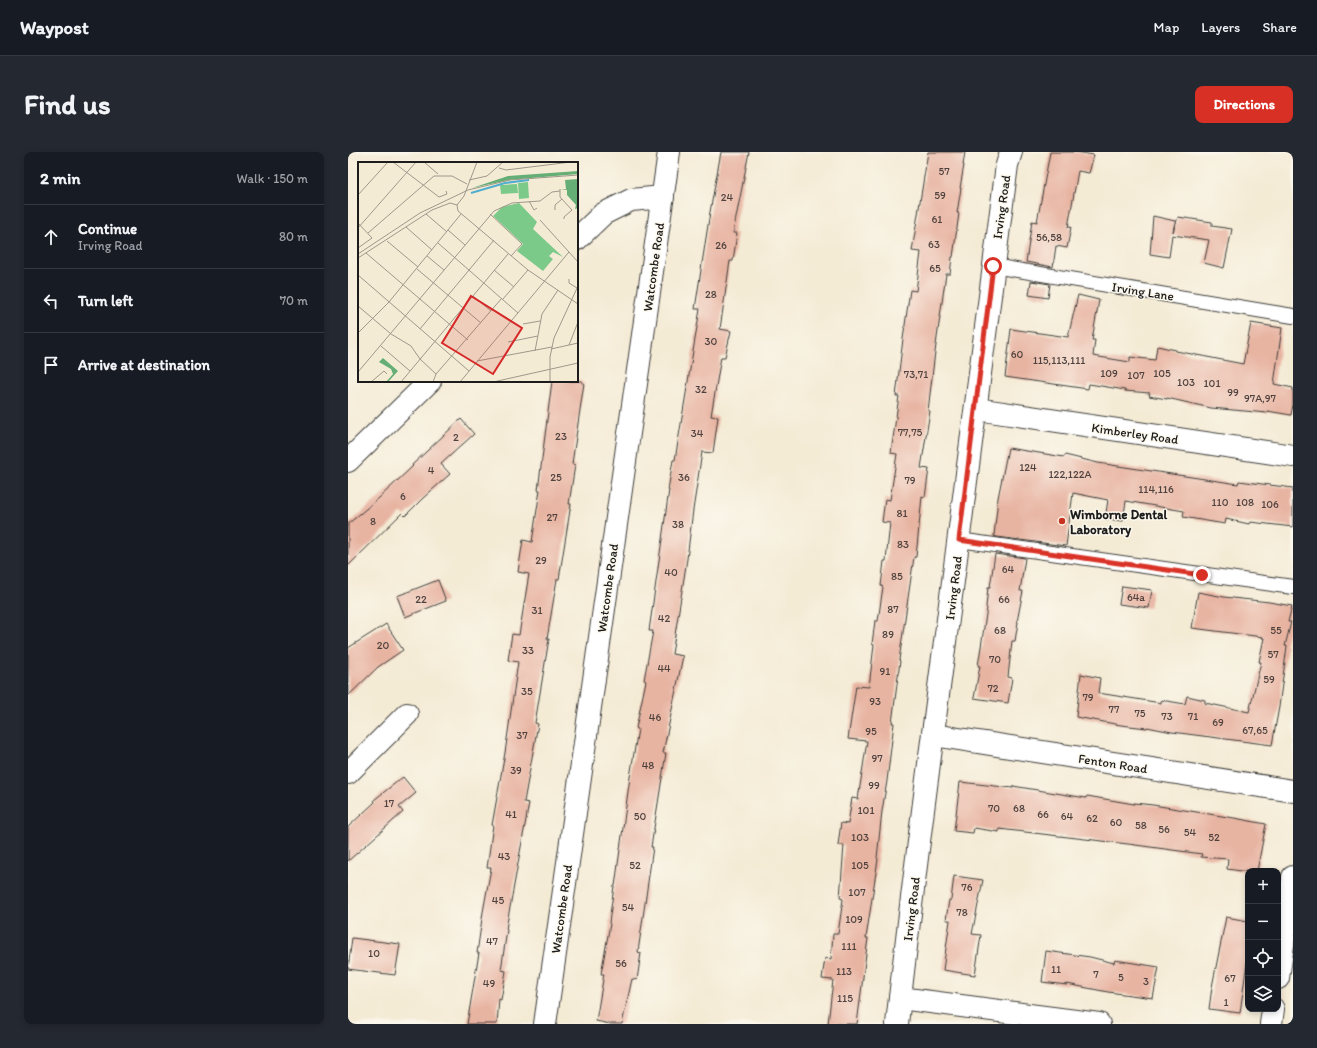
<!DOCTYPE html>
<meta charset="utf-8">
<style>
:root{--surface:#171b24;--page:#242831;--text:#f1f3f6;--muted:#9ea1a6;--line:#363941;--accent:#d93025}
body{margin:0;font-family:Itim,sans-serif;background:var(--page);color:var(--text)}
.controls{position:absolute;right:12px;bottom:12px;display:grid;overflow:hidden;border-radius:8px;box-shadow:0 2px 6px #0003}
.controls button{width:36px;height:36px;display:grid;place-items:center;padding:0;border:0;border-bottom:1px solid var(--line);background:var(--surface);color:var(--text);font:20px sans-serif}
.stop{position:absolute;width:12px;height:12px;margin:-9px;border:3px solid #d93025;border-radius:50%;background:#fff}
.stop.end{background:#d93025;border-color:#fff;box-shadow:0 1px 4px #0008}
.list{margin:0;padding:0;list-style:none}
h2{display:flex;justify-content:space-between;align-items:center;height:52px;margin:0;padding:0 16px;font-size:17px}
h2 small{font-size:13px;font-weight:400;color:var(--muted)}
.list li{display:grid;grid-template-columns:26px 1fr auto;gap:12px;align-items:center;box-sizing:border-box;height:64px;padding:0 16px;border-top:1px solid var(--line)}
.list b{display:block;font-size:15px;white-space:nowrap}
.list p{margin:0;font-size:13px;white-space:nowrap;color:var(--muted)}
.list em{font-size:13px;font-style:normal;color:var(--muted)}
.icon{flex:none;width:22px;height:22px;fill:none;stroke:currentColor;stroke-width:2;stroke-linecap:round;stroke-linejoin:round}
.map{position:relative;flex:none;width:945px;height:872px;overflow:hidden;border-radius:8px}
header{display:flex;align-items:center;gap:24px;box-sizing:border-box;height:56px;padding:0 20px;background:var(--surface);border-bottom:1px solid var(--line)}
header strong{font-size:19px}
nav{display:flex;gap:22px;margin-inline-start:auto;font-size:14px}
.intro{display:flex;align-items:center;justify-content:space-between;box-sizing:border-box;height:96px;padding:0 24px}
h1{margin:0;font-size:28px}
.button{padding:10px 18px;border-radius:8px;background:var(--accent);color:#fff;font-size:14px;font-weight:700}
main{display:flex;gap:24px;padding:0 24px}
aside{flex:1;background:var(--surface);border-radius:8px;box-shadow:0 2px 6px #0003}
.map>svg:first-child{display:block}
.building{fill:#e8b4a2}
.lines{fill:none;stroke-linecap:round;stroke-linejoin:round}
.lane-casing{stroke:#3c3b38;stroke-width:16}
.street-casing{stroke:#3c3b38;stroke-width:24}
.lane{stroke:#fff;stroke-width:14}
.street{stroke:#fff;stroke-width:22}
.route{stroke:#d93025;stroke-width:5}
.poi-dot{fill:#c8321e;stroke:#fbf7ec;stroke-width:1.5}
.labels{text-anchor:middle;stroke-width:3;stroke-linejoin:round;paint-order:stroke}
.number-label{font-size:11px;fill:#4f423e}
.street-label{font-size:13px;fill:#1c1c1c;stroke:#fbf7ec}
.poi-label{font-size:13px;font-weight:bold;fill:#1c1c1c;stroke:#fbf7ec;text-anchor:start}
.inset-river{fill:none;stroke:#50aece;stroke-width:2}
.inset-road{fill:none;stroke:#9e988b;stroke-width:1}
.view{fill:#d62828;fill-opacity:0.15;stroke:#d62828;stroke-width:2}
.inset-edge{fill:none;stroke:#1c1c1c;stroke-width:2}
</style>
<header>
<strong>Waypost</strong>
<nav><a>Map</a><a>Layers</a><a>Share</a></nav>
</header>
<div class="intro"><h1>Find us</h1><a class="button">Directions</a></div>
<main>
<aside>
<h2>2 min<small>Walk · 150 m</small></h2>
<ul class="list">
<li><svg class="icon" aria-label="ahead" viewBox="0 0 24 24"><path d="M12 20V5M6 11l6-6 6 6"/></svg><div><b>Continue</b><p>Irving Road</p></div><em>80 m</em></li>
<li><svg class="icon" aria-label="left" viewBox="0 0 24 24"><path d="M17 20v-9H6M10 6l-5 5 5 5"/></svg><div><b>Turn left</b></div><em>70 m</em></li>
<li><svg class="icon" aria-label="arrive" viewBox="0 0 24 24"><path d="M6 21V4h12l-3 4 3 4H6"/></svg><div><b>Arrive at destination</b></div></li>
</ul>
</aside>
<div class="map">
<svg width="945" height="872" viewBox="0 0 945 872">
<rect width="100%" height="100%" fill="#fbf7ec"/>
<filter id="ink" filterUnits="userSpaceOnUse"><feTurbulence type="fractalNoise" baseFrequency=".025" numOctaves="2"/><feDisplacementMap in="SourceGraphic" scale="8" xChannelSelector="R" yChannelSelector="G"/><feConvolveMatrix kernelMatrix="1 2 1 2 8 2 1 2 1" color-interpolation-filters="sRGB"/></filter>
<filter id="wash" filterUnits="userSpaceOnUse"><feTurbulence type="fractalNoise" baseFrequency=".012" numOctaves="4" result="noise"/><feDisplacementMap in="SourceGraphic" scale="16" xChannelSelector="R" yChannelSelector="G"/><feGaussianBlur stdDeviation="0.9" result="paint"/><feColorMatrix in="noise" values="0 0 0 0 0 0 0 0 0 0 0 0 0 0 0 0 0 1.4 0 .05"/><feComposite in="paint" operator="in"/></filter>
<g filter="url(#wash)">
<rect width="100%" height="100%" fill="#f4ebd5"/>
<g id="blocks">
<g class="building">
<polygon points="373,0 401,0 385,81 389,81 385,109 382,109 372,177 383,179 377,205 373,205 363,264 370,265 365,301 354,300 345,358 339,407 324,502 335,504 315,601 318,601 303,695 305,695 290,800 293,801 289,828 284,827 274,872 262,872 248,869 256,822 253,822 262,772 261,771 266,734 267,734 282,625 290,577 288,576 298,529 296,528 305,479 301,479 321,338 320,338 325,308 327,308 352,157 347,157 362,60"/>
<polygon points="580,0 617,0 615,13 616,13 612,36 613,36 609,61 611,61 605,105 604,105 602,122 598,122 587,200 580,259 582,259 573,316 581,317 577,345 574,344 568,405 566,405 551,508 552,509 544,571 546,571 539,629 534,659 529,706 530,707 518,786 520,786 509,872 480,872 485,828 474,827 477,806 483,807 485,782 490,782 495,747 492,746 496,693 490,693 493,671 500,672 504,646 510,647 519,589 500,587 503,567 508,534 521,535 526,493 524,492 527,469 530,469 535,435 533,434 536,409 538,409 542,371 534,370 537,347 542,348 549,302 543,301 551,244 548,244 555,187 562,138 568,139 573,100 564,99"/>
<polygon points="702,0 728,0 746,3 741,21 730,19 720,75 723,75 719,96 708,94 705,115 678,110 684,69 689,70"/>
<polygon points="805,64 827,69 825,80 830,65 864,70 864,74 884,77 876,116 856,111 861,88 824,83 821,105 802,102"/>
<polygon points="683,129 702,132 700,146 681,143"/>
<polygon points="730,143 751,148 744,188 747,188 745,204 782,210 782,205 807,208 809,194 828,198 828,199 895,212 903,171 934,176 926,232 945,236 945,253 943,263 919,259 919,261 863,256 819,246 819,247 801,244 802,241 777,239 777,238 741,232 740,237 657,225 663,177 720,185"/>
<polygon points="204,229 234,229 234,231 236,231 224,312 227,313 221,352 223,352 211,427 209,427 199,487 201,487 187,571 190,572 176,650 181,651 158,777 159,778 153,818 158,819 153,848 151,847 149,872 119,872 131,801 129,801 135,760 143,716 139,716 145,673 144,673 157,601 170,510 160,508 164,482 171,483 181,422 170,420 175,388 184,390 192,338 190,338"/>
<polygon points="113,267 126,282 93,312 102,322 74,347 57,364 54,361 0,414 0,372 31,346 65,314 64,313"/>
<polygon points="660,296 716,305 717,303 750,311 890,332 891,329 945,336 945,375 902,370 901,372 878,367 877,372 835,365 836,359 778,349 775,369 757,367 760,348 725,341 718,394 649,385 646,384 650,346"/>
<polygon points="647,402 677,406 672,439 675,439 669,470 670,470 667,489 664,489 660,525 664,526 660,551 626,546 632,514 630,514 639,456 638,455 640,435 642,435"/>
<polygon points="90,428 98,449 57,465 49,444"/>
<polygon points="774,434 804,438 801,456 771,452"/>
<polygon points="850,440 876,445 921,450 944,454 940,470 943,470 937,494 939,494 931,555 924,593 824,580 799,575 799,576 773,573 728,565 733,522 752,526 750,541 813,551 813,548 837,552 839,544 857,548 857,551 901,560 913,510 911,510 916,486 914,486 915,485 844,476"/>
<polygon points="38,472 55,498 30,515 0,544 0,496"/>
<polygon points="55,625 68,641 51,655 55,660 0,709 0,675 27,650 26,648"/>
<polygon points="612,630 665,636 665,634 738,646 739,644 786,652 786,651 805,653 886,666 918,672 909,719 893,719 879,717 880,707 853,705 854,702 780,692 651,677 651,680 626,676 625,681 606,679"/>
<polygon points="606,724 635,728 624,782 633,783 627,823 595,818 602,768 598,768 601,748 603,748"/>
<polygon points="878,765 900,769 900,803 892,861 861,857 864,835"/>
<polygon points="4,786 52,792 47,823 0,817"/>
<polygon points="698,799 742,805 766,811 767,808 811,815 805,846 760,840 719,832 719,833 694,830"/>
</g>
</g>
</g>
<g filter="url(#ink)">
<use href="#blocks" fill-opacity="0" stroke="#3c3b38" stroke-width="1"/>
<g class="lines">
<defs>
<g id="lane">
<polyline points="645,114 945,164"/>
<polyline points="611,388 945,435"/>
</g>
<g id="street">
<polyline points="229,87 255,62 283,48 315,45"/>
<polyline points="628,257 945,304"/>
<polyline points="0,309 82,229"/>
<polyline points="585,583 945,639"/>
<polyline points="0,621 59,562"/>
<polyline points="930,826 945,725"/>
<polyline points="552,846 751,872"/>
<polyline points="197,872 321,0"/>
<path d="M549 872C566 719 587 567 607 414 625 281 641 147 659 13L663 0"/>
<polyline points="923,872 925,857"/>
</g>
</defs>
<use href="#lane" class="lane-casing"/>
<use href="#street" class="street-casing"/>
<use href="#lane" class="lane"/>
<use href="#street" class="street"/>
</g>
</g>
<g class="lines" filter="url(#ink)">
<polyline class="route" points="645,114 611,388 854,423"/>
</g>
<circle class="poi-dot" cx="714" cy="369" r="4"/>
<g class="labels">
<g class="number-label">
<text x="596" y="23">57</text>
<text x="592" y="47">59</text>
<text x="379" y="49">24</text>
<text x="589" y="71">61</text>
<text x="701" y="89">56,58</text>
<text x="586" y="96">63</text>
<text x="373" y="97">26</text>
<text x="587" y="120">65</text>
<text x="363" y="146">28</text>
<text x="363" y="193">30</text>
<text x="669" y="206">60</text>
<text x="711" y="212">115,113,111</text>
<text x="761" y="225">109</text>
<text x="814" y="225">105</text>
<text x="568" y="226">73,71</text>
<text x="788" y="227">107</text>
<text x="838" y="234">103</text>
<text x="864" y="235">101</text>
<text x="353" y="241">32</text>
<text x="885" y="244">99</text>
<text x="912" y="250">97A,97</text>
<text x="562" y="284">77,75</text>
<text x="349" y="285">34</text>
<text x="213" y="288">23</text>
<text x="108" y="289">2</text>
<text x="680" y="319">124</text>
<text x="83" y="322">4</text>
<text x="722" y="326">122,122A</text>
<text x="208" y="329">25</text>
<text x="336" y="329">36</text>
<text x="562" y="332">79</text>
<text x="808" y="341">114,116</text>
<text x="55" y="348">6</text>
<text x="872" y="354">110</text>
<text x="897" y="354">108</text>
<text x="922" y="356">106</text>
<text x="554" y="365">81</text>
<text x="204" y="369">27</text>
<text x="25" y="373">8</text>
<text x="330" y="376">38</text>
<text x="555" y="396">83</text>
<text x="193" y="412">29</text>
<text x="660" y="421">64</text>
<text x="323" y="424">40</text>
<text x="549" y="428">85</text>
<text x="788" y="449">64a</text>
<text x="73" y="451">22</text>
<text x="656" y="451">66</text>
<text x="545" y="461">87</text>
<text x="189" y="462">31</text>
<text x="316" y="470">42</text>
<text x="652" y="482">68</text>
<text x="928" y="482">55</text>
<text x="540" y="486">89</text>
<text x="35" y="497">20</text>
<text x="180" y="502">33</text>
<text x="925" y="506">57</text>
<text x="647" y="511">70</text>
<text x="316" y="520">44</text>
<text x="537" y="523">91</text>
<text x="921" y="531">59</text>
<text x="645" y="540">72</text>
<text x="179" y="543">35</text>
<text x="740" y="549">79</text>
<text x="527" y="553">93</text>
<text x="766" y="561">77</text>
<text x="792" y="565">75</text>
<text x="819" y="568">73</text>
<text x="845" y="568">71</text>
<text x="307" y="569">46</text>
<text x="870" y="574">69</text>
<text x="907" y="582">67,65</text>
<text x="523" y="583">95</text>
<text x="174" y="587">37</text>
<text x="529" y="610">97</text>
<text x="300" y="617">48</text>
<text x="168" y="622">39</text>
<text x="526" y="637">99</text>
<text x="41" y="655">17</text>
<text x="646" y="660">70</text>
<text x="671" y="660">68</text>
<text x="518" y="662">101</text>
<text x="163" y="666">41</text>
<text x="695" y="666">66</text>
<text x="292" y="668">50</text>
<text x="719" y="668">64</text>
<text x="744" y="670">62</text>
<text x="768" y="674">60</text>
<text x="793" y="677">58</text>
<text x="816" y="681">56</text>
<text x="842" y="684">54</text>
<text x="512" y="689">103</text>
<text x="866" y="689">52</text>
<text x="156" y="708">43</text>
<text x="287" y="717">52</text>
<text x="512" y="717">105</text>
<text x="619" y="739">76</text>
<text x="509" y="744">107</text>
<text x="150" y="752">45</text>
<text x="280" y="759">54</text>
<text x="614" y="764">78</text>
<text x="506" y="771">109</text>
<text x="144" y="793">47</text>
<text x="501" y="798">111</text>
<text x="26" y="805">10</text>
<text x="273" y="815">56</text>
<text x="708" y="821">11</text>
<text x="496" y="823">113</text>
<text x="748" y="826">7</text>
<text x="773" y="829">5</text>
<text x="882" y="830">67</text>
<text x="798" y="833">3</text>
<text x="141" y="835">49</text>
<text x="497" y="850">115</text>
<text x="878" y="854">1</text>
</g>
<g class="street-label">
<text transform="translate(653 55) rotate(-82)" y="5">Irving Road</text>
<text transform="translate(305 115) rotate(-82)" y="5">Watcombe Road</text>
<text transform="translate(795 139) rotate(9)" y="5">Irving Lane</text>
<text transform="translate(787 281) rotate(8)" y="5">Kimberley Road</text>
<text transform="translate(259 436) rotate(-82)" y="5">Watcombe Road</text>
<text transform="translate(605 436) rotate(-83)" y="5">Irving Road</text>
<text transform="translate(765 611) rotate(9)" y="5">Fenton Road</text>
<text transform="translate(213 757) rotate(-82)" y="5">Watcombe Road</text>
<text transform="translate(563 757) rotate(-83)" y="5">Irving Road</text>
</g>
<g class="poi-label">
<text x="722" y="367">Wimborne Dental<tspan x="722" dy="15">Laboratory</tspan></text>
</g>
</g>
<g transform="translate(10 10)">
<rect width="220" height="220" fill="#f4ebd5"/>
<path d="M170 20 171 36 161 37 160 21ZM159 22 160 31 143 32 142 23ZM161 41 179 60 175 67 205 95 195 90 191 94 195 97 185 109 159 89 165 82 135 54 144 45Z" fill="#7cca8a"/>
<path d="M220 9V12L151 18 114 26 150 14ZM220 17V46L217 47 218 43 209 33V28L203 27H208L207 18ZM25 196 40 209 30 220H28L35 212 33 207 21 200Z" fill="#65ae76"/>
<path class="inset-river" d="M113 31 147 21 171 18"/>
<path class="inset-road" d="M35 0 81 35 89 32 88 29M66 0 80 12M119 0 106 34 99 43 100 49 170 108 220 142M141 6 148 8 213 0M111 18 129 14 145 0M202 27V35L214 48M0 33 30 0M171 39 176 48 179 46M197 48V43L204 37M68 52 89 70M132 52 164 82 153 94M206 57V55L214 48M182 58 220 100M0 61 14 76 0 86M48 65 74 88M0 66 58 0M90 68 107 83M10 71 76 14H94L109 22M29 79 60 105M80 81 160 151M8 91 110 178M0 92 62 51 110 28 152 18 220 13M69 94 86 108M0 96 74 48 92 41 99 43M59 107 123 161M136 108 156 125M0 113 111 209M211 117V121L219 126M115 134 133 149M145 137 170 108M0 144 33 172 53 184 62 197 78 212M165 162 182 159M62 167 136 78M0 171 31 140 103 52M150 180 180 174M211 183 220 160M23 184 52 209M193 187 220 181M177 189 184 152 200 128M119 199 194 185M0 210 136 49 154 41 182 39 194 30 202 29M13 220 26 209 29 212M43 220 150 92M75 220 78 212 144 136M102 220 211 90M135 220 220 201M192 220V195L196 176 220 124"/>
<path class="view" d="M113 134 164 166 135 212 84 181Z"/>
<rect width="220" height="220" class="inset-edge"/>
</g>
</svg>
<div class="controls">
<button>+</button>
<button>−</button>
<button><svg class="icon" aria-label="locate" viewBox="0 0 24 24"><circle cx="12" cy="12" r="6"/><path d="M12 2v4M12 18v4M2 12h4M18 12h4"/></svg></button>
<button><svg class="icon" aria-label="layers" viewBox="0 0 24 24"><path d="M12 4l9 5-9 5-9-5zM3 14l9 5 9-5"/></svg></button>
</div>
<div class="stop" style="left:645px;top:114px"></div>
<div class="stop end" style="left:854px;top:423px"></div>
</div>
</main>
